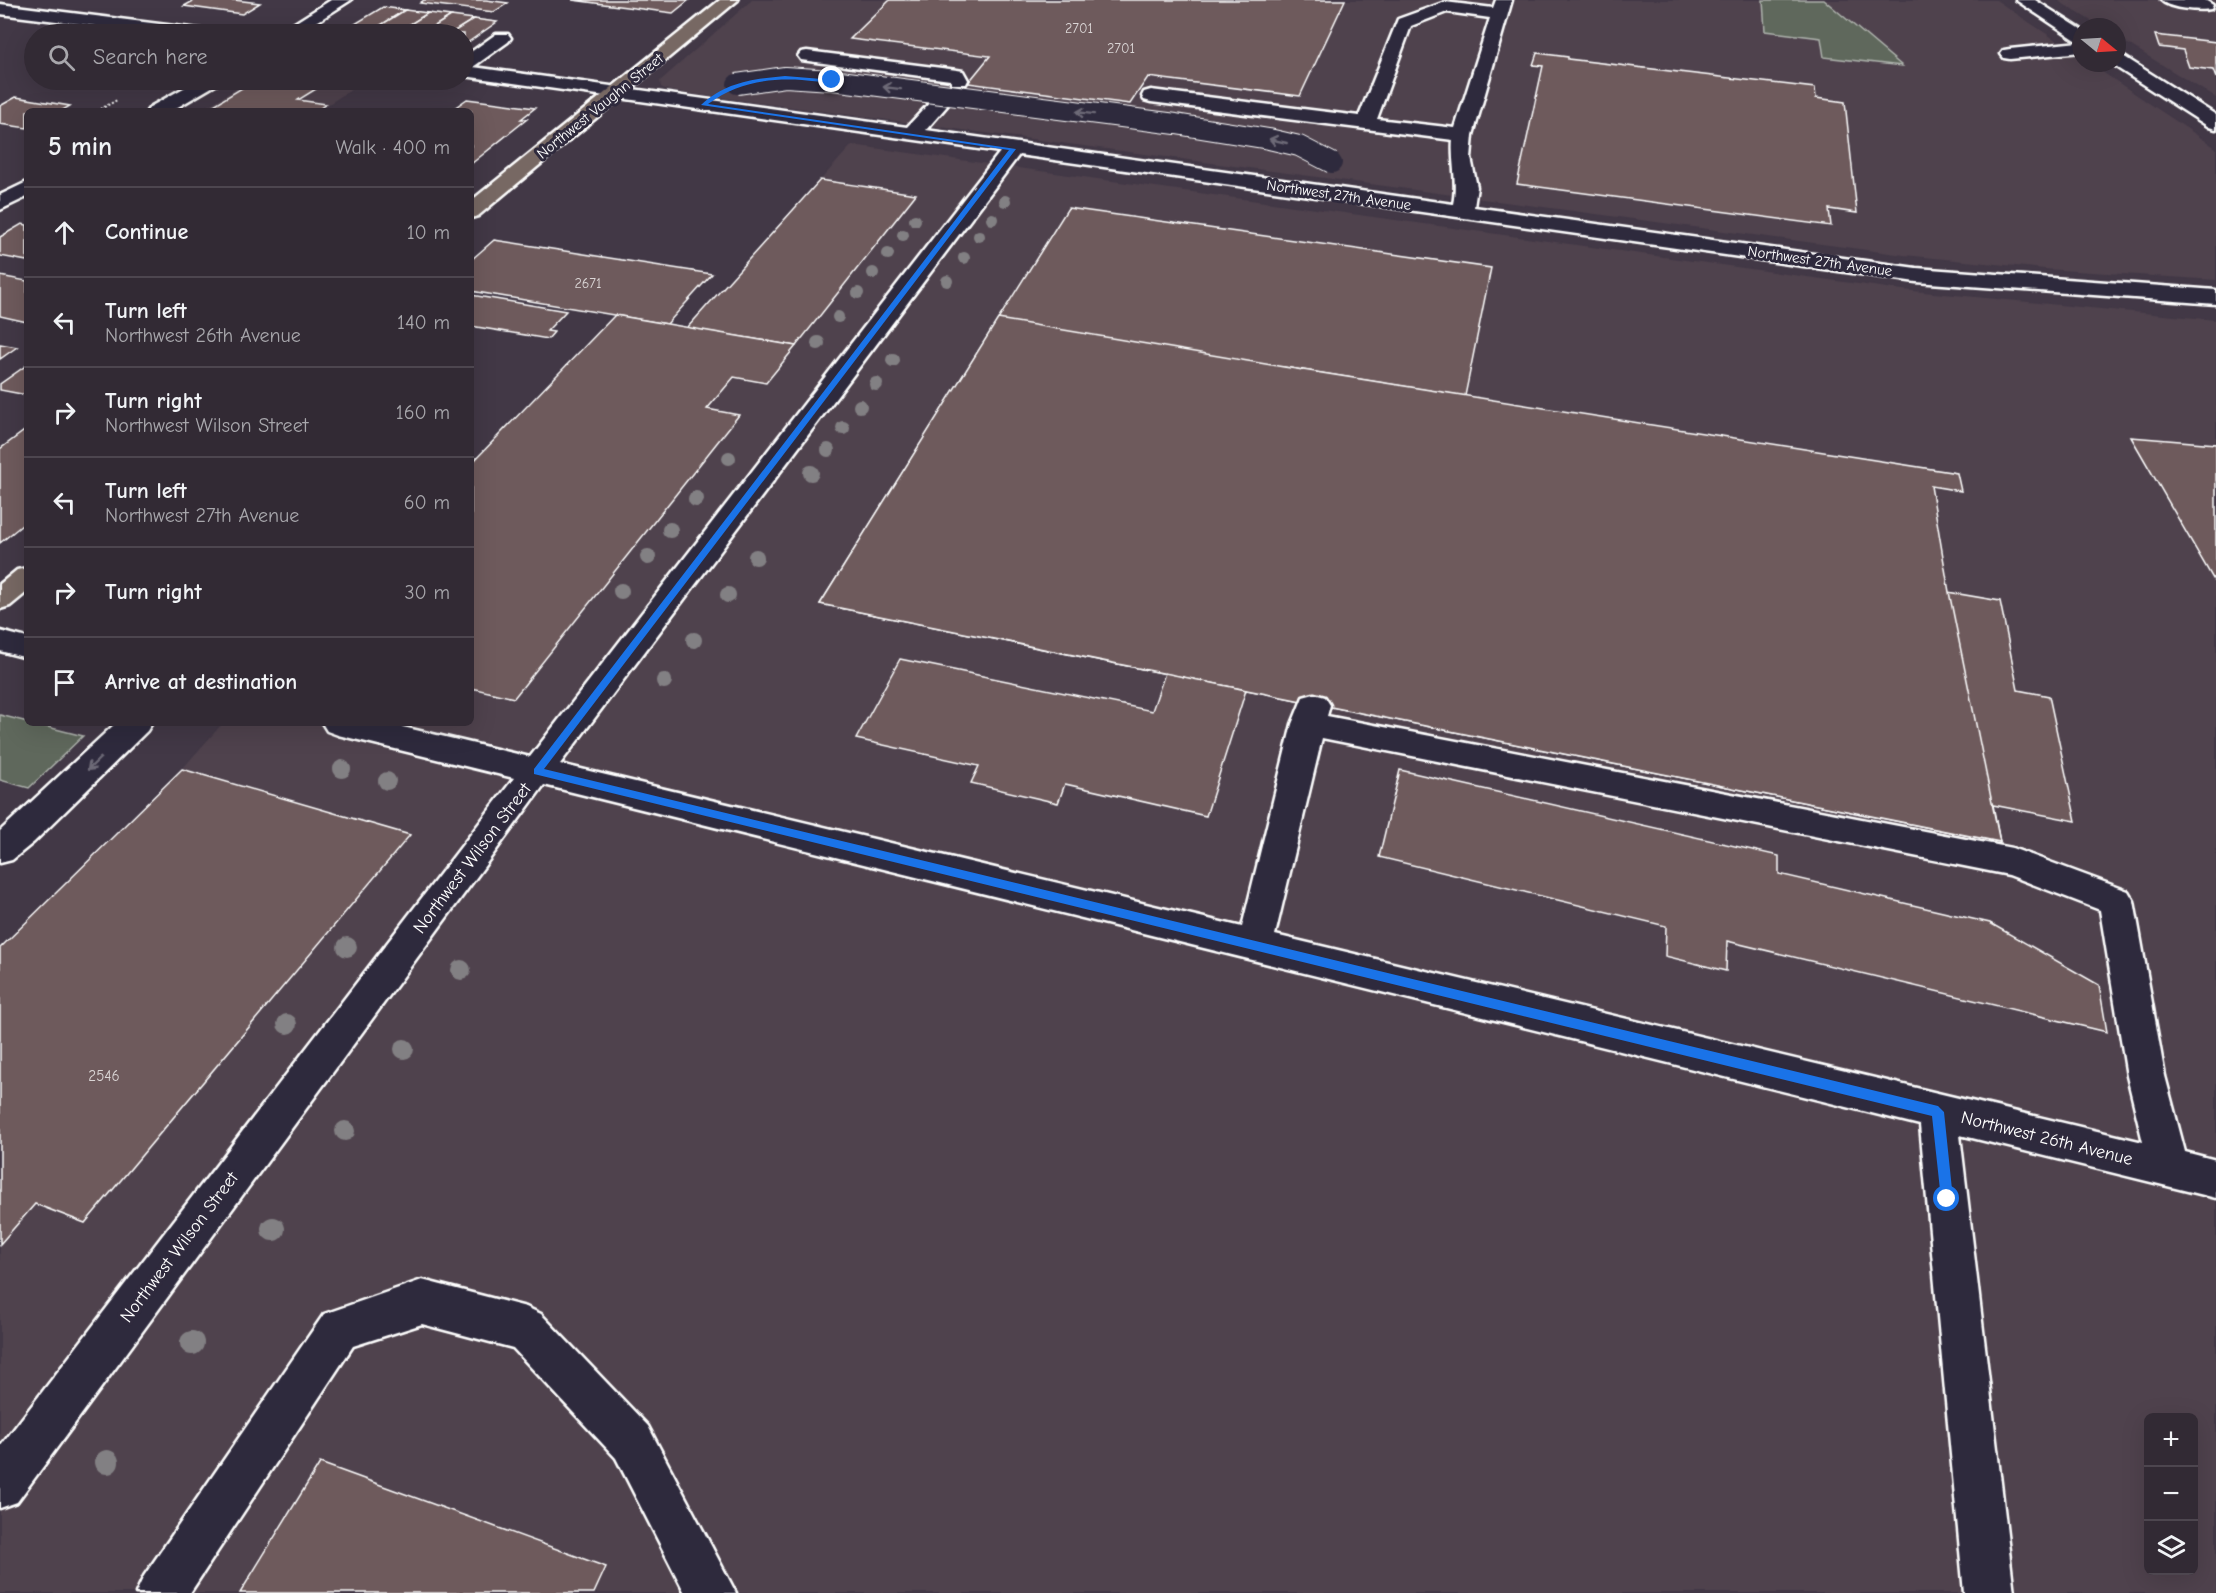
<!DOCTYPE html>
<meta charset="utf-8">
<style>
:root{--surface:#322a34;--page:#3d3640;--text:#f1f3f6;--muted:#a8a7ac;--line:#4d464f}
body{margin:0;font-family:"Comic Neue",sans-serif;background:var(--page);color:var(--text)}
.controls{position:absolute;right:18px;bottom:18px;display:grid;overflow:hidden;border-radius:9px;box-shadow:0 6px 24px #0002}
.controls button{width:54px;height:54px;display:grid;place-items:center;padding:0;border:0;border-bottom:2px solid var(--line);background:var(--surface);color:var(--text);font:30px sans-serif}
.compass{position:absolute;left:2072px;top:18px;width:54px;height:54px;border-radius:50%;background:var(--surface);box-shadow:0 6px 24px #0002;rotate:108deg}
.stop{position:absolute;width:18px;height:18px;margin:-14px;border:4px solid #1a73e8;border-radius:50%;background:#fff}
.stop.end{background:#1a73e8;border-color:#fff;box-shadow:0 2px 6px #0008}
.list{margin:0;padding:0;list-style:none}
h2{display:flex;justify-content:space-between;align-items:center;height:78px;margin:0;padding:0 24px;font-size:26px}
h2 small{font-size:20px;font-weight:400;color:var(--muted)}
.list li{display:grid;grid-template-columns:39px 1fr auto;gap:18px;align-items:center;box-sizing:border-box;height:90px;padding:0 24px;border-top:2px solid var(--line)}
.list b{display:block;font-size:22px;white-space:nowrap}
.list p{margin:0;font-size:20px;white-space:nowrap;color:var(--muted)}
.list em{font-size:20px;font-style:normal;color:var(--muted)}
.icon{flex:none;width:33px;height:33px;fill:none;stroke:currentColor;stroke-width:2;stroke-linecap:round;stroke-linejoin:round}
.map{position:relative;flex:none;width:2216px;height:1593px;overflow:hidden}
.search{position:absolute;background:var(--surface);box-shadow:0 6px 24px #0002;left:24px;top:24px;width:450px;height:66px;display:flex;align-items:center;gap:15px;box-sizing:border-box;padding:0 21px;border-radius:33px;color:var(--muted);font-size:22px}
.panel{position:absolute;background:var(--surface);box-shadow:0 6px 24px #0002;left:24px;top:108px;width:450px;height:618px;border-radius:9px}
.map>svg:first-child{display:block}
.built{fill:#4f424d;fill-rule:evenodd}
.green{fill:#5e675b;stroke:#aeb3ad;stroke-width:1.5}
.building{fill:#6e5a5c;stroke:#fff;stroke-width:1.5}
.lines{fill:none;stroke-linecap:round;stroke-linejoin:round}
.minor-casing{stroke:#fff;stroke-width:5}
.major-casing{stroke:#fff;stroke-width:5}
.path{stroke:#fff;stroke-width:2;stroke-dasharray:2 2;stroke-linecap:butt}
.minor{fill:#2f2a3d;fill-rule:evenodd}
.major{fill:#776864;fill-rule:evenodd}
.minor-bridge-casing{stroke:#fff;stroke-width:22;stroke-linecap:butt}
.minor-bridge{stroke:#2f2a3d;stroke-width:20}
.tree{fill:#828083}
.oneway{stroke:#6d6a77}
.route{fill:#1a73e8}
.labels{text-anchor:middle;stroke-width:6;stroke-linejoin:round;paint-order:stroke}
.far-number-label{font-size:14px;fill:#dbd6d6}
.far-street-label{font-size:15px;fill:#fff;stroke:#2f2a3d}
.number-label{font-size:15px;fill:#dbd6d6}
.street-label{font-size:18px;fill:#fff;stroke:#2f2a3d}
</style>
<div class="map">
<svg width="2216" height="1593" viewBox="0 0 2216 1593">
<rect width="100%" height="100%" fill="#423846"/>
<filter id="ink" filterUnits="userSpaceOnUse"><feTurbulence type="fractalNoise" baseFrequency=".0167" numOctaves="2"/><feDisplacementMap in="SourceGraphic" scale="12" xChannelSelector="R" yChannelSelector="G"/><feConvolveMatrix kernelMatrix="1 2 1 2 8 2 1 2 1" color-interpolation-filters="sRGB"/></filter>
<g filter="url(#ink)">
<g class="built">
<polygon points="752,0 1996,0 2081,57 2081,63 2089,63 2216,148 2216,280 2045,269 1904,255 670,91 661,87 660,81"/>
<polygon points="2057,0 2216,0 2216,98 2117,37 2117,27 2101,27"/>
<polygon points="251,80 366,80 318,111 199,111"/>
<path d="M852 145 1902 290 2216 320V1593H0V948L182 769 223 723H471V464L615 315 687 328ZM2148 1418H2194V1570H2148Z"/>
</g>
<g class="green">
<polygon points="1763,0 1824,0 1902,66 1824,57 1821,38 1765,31"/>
<polygon points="0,715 83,736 29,788 0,780"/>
</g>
<g class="building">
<polygon points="195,0 234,0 260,3 242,14 184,6"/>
<polygon points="424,0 486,0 508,3 494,12 420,3"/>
<polygon points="572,0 689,0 673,13"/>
<polygon points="890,0 1345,0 1300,96 1148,77 1130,104 968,83 990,56 850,39"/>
<polygon points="383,7 405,10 373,30 350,27"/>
<polygon points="405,10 428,13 396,33 373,30"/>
<polygon points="428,13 451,16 422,34 396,33"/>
<polygon points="451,16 474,19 450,34 422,34"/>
<polygon points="474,19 497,22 467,43 464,42 464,34 450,34"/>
<polygon points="2155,35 2216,42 2216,78 2213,70 2189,67 2183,50 2159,47"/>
<polygon points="1537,53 1568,57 1568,59 1815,88 1816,98 1845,102 1857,213 1829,209 1831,226 1517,184 1543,66 1533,65"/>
<polygon points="255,80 324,80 324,84 298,100 326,104 316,111 204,111"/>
<polygon points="16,97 70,106 61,111 27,111 27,128 0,124 0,106"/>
<polygon points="467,99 535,108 521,119 527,119 471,164 471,111 450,111"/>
<polygon points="820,180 916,194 796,346 687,328"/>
<polygon points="1068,208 1491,268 1465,396 1284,367 1248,466 1385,490 1368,554 1842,640 1836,573 2000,601 2018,690 2049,696 2076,821 1993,805 2000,842 820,604"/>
<polygon points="22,224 27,225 27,261 0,256 0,237"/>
<polygon points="494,240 712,274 667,324 471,291 471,260"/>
<polygon points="0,276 27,281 27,322 0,316"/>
<polygon points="471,295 566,311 547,331 554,332 548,339 471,326"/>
<polygon points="615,315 796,346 766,383 734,377 707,409 739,415 514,698 471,688 471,464"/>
<polygon points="998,319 1284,367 1957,473 1961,491 1931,486 1949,592 2000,842 820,604"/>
<polygon points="0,344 17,347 0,359"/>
<polygon points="27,365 27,395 0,390 0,384"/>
<polygon points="27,429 27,521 0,543 0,449"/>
<polygon points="2131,437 2216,444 2216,584"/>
<polygon points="900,659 1152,711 1165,673 1246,690 1206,816 1065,784 1058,803 971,783 979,766 856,739"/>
<polygon points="182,769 410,835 85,1223 35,1204 0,1244 0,948"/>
<polygon points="1400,770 1779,856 1779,874 1990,923 2099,985 2107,1032 1727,941 1726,971 1665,956 1666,926 1379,857"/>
<polygon points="320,1463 606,1567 594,1593 240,1593"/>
</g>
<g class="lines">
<defs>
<g id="minor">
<polygon points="331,0 351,0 298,34 277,34"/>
<path d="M1496 0H1512L1473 135 1471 158 1477 187 1474 207 1916 268 2216 290V304L1916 282 1019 155 560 764 1242 927 1292 724 1303 697 1314 694 1325 697 1330 705 1327 716 2012 848 2128 891 2134 901 2165 1076 2185 1152 2216 1160V1198L1960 1135 2014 1593H1964L1920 1125 544 785 17 1502 0 1508V1447L514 778 338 735 327 731 322 723H386L530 757 1000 152 464 76V57L496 34H508L511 38 508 42 473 67 907 127 936 96H950L952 100 926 130 1453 204C1458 182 1451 162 1453 140L1151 102 1144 100 1142 96 1144 92 1151 90 1359 116 1398 19 1445 2 1493 8ZM1447 12 1490 18 1455 128 1377 119 1411 26ZM1322 738 2009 875 2100 910 2127 1076 2143 1142 1275 935Z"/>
<polygon points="2016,0 2035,0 2081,29 2081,52 2010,59 2004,58 2001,54 2004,50 2010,49 2079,42"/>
<path d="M2161 0H2205L2213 5 2211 9C2199 11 2169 9 2161 0Z"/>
<polygon points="0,4 199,29 205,30 208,34 161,34 0,14"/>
<polygon points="807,51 957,70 963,71 968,80 966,84 952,84 950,80 801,60 798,56 801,52"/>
<polygon points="2117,55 2123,56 2216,115 2216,129 2209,127 2111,64 2117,63"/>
<polygon points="198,80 219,80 217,84 171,111 147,111 150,107"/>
<polygon points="27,182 27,197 0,210 0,195"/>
<polygon points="0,631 27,638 27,658 0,651"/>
<polygon points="116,723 152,723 147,731 34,842 12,860 0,863 0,831"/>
<polygon points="422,1280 526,1307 541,1314 648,1426 736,1593 685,1593 616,1458 513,1348 422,1324 353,1346 190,1593 136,1593 144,1576 324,1314"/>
</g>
<g id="major">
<polygon points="720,0 738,0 478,216 471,218 471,201"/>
<polygon points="27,568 27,592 10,606 0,609 0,584 17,570"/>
</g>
</defs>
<use href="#minor" class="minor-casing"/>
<use href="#major" class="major-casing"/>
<polyline class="path" points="97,111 117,100"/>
<use href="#minor" class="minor"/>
<use href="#major" class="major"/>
<defs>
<polyline id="minor-bridge" points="737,84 785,77 832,80 1176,124 1269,139 1299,146 1332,163"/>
</defs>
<use href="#minor-bridge" class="minor-bridge-casing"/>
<use href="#minor-bridge" class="minor-bridge"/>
</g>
<g class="tree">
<circle cx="1005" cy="201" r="6"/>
<circle cx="992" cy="219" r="6"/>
<circle cx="915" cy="220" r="6"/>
<circle cx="903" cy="235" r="6"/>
<circle cx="979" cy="236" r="6"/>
<circle cx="888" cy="254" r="6"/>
<circle cx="964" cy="258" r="6"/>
<circle cx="873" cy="273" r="6"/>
<circle cx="947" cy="281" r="6"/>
<circle cx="858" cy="293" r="6"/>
<circle cx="838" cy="317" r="6"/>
<circle cx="818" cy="343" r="7"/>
<circle cx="893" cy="360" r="7"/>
<circle cx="876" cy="384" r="7"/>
<circle cx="860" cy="406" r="7"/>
<circle cx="843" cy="428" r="7"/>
<circle cx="828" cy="450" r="7"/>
<circle cx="729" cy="458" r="7"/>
<circle cx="811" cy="473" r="8"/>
<circle cx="696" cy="499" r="8"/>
<circle cx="670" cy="530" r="8"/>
<circle cx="648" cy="557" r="8"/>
<circle cx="756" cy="557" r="8"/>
<circle cx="621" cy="591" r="8"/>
<circle cx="728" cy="595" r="8"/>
<circle cx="694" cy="640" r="8"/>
<circle cx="664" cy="681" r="8"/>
<circle cx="342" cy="769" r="9"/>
<circle cx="387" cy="781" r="9"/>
<circle cx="347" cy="947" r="10"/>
<circle cx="461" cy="970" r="10"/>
<circle cx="287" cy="1024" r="10"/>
<circle cx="404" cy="1049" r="10"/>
<circle cx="345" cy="1131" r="10"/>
<circle cx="273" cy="1229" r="12"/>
<circle cx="192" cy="1343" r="12"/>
<circle cx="107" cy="1462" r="12"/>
</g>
<defs><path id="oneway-shaft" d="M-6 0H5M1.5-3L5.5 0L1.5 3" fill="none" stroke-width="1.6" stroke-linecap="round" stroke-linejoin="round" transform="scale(1.5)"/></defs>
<g class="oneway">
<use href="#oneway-shaft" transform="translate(892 88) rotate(-173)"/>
<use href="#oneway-shaft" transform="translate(1085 113) rotate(-173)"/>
<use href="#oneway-shaft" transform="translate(1278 141) rotate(-167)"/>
<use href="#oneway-shaft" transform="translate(94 764) rotate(136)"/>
</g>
</g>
<path class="route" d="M785 76 834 80C826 83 812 81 802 80 767 78 737 83 708 104L1016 149 544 769 1938 1106 1944 1112 1953 1199 1951 1203H1942L1941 1199 1932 1116 534 774V769L1009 150 701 105C726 82 753 79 785 76Z"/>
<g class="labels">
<g class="far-number-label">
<text x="1079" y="33">2701</text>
<text x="1121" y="53">2701</text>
<text x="588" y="288">2671</text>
</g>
<g class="far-street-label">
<text transform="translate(600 106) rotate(-39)" y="5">Northwest Vaughn Street</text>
<text transform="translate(1339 195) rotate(8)" y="5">Northwest 27th Avenue</text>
<text transform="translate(1820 261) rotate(8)" y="5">Northwest 27th Avenue</text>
</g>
<g class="number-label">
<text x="104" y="1081">2546</text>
</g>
<g class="street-label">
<text transform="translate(472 858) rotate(-53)" y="6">Northwest Wilson Street</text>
<text transform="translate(2047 1138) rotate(14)" y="6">Northwest 26th Avenue</text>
<text transform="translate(179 1247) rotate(-53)" y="6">Northwest Wilson Street</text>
</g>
</g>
</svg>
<div class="controls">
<button>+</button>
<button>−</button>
<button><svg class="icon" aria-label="layers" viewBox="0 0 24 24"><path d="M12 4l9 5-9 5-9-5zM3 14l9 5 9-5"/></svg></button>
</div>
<svg class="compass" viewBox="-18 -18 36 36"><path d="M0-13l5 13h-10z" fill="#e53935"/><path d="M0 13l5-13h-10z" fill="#a8a7ac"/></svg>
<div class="stop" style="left:1947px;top:1199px"></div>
<div class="stop end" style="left:832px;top:80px"></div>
<div class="search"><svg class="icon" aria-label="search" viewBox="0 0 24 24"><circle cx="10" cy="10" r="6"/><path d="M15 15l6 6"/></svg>Search here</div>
<section class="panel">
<h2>5 min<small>Walk · 400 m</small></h2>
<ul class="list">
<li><svg class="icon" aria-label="ahead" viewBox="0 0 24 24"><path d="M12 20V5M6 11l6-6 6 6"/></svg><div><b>Continue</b></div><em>10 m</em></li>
<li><svg class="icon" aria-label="left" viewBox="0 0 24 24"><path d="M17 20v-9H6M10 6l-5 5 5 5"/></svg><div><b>Turn left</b><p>Northwest 26th Avenue</p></div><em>140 m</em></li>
<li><svg class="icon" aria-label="right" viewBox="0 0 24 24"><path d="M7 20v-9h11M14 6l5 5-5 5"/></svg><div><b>Turn right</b><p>Northwest Wilson Street</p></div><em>160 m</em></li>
<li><svg class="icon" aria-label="left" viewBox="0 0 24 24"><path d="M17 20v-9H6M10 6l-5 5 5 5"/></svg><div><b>Turn left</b><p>Northwest 27th Avenue</p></div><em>60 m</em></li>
<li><svg class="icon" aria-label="right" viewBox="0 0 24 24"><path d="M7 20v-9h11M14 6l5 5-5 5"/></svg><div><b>Turn right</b></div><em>30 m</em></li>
<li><svg class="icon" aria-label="arrive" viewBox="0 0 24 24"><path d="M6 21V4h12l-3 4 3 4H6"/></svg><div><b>Arrive at destination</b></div></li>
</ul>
</section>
</div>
